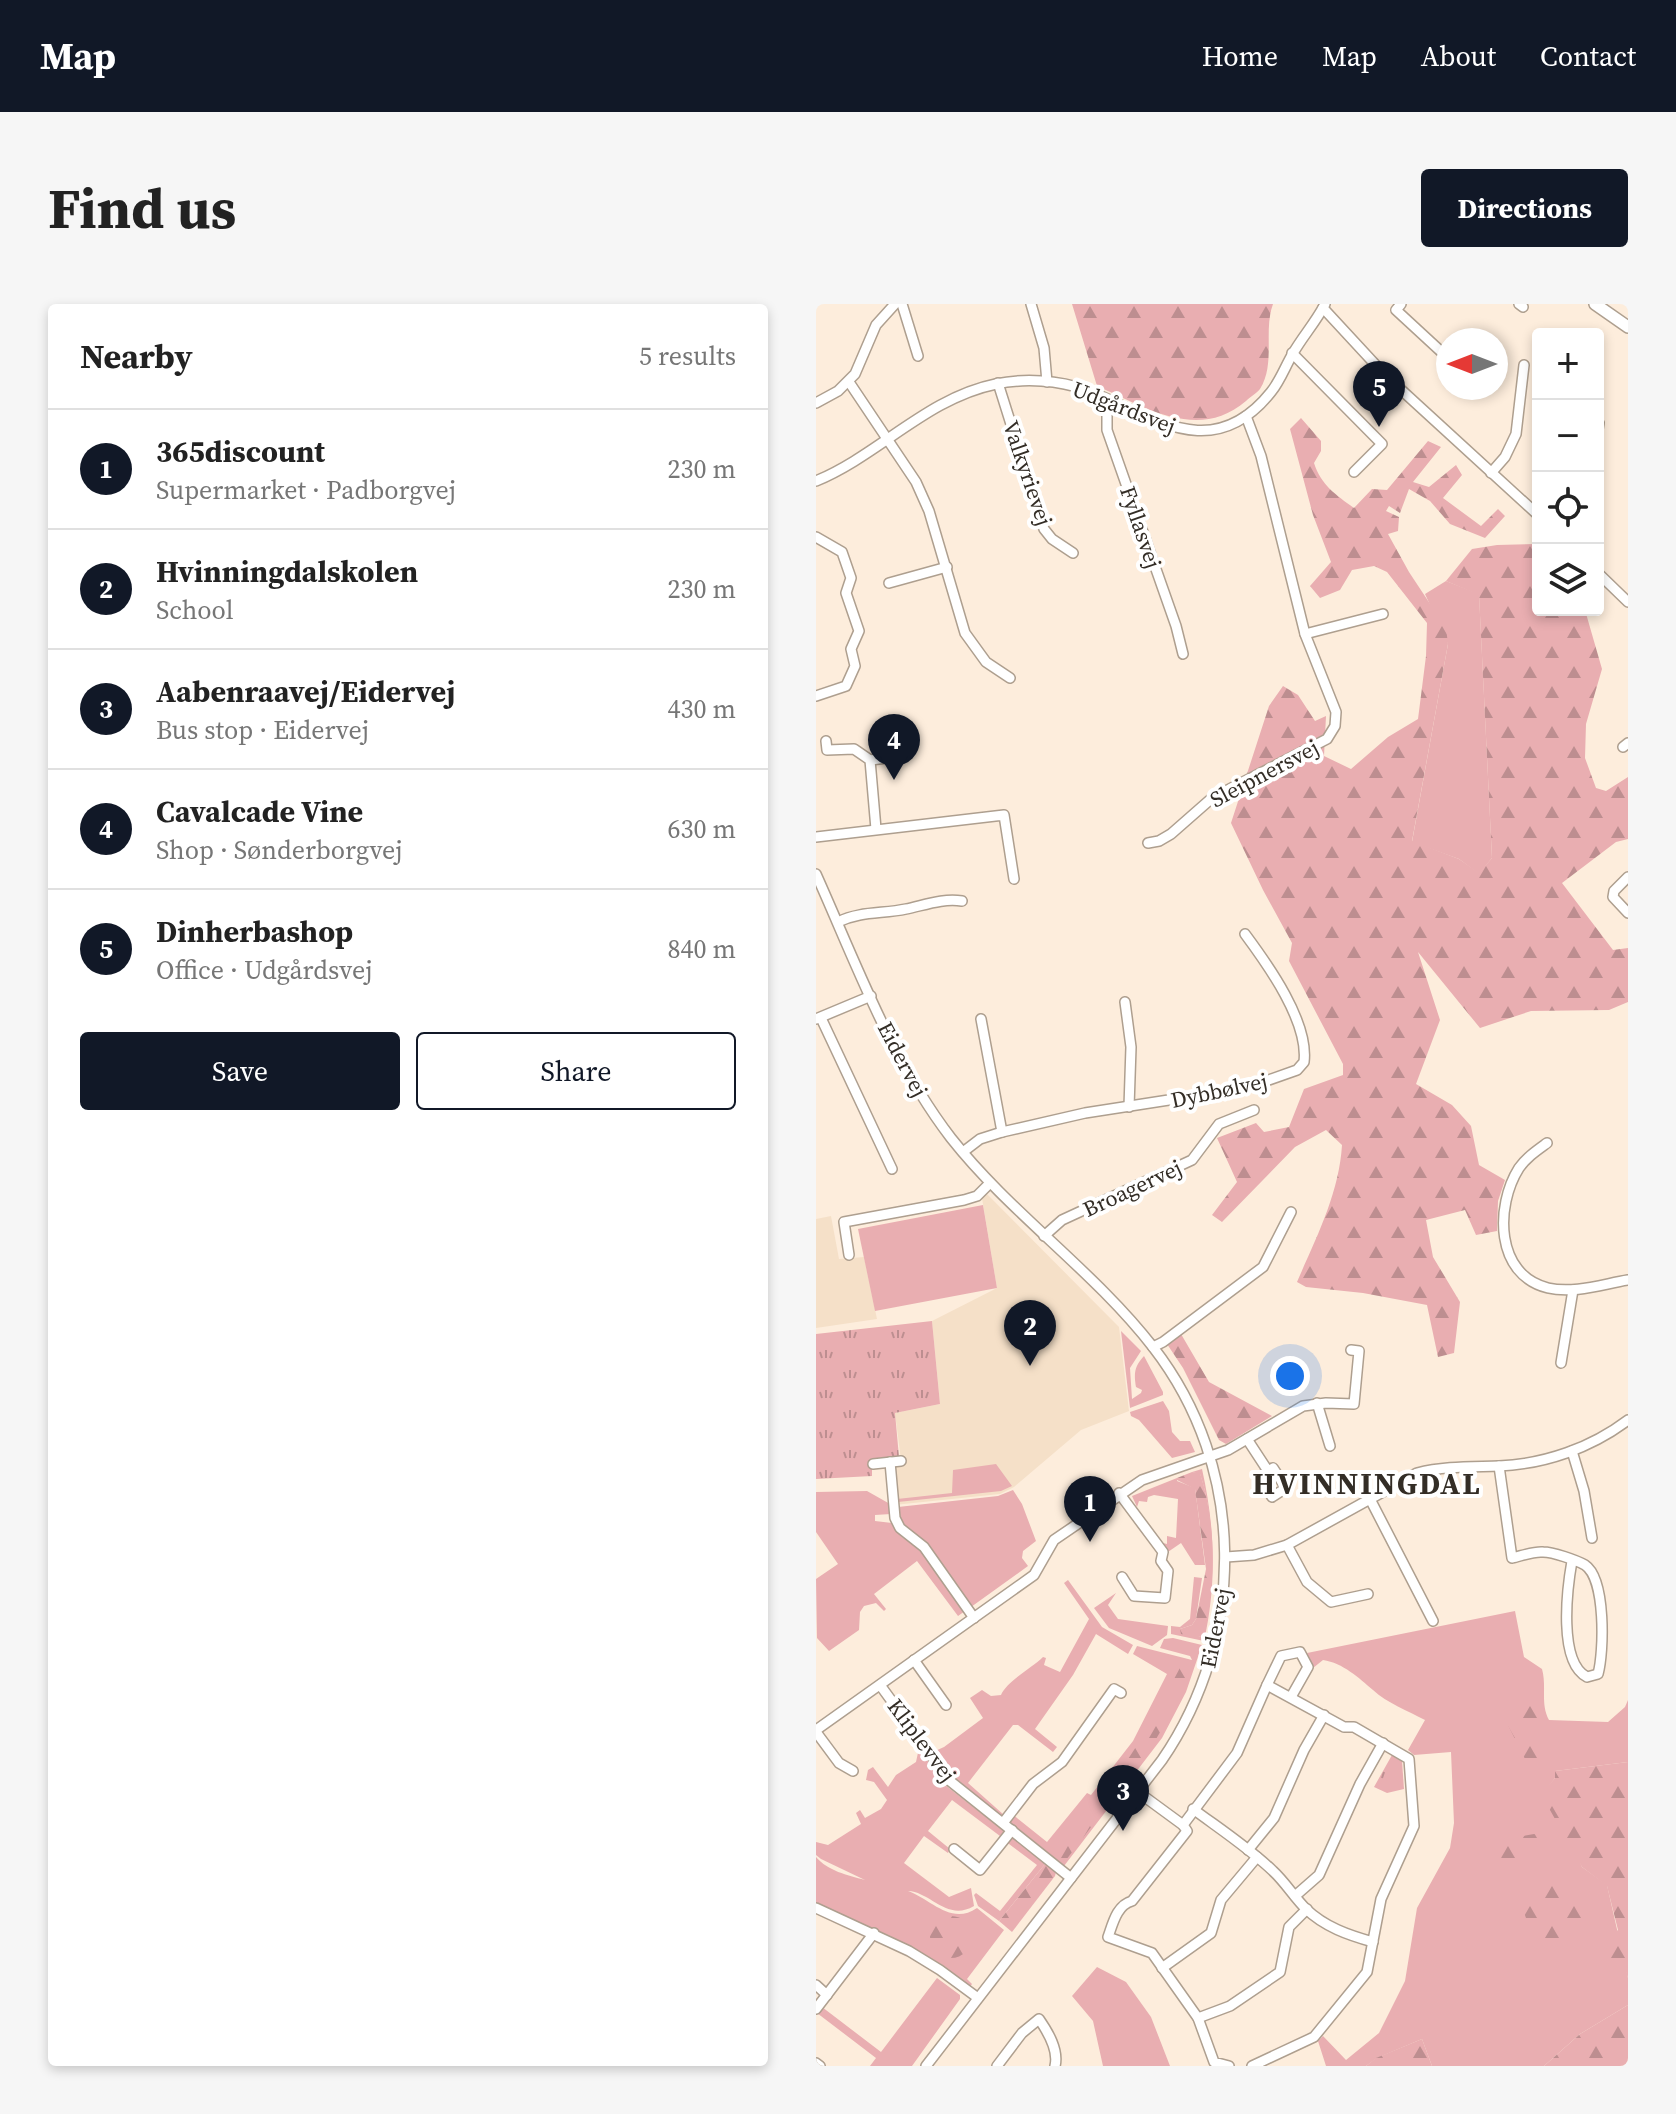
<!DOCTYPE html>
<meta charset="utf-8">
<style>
:root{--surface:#fff;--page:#f6f6f6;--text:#222;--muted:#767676;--line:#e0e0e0;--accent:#111827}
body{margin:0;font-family:"Source Serif 4",serif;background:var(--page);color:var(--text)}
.controls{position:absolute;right:24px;top:24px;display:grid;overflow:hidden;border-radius:8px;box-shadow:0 4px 12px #0003}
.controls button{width:72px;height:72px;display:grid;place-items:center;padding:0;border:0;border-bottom:2px solid var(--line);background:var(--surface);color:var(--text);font:40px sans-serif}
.compass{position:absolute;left:620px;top:24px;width:72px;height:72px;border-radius:50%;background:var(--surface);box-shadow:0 4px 12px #0003;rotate:270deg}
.you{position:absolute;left:474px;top:1072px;width:28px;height:28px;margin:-20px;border:6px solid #fff;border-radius:50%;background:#1a73e8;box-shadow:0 0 0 12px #1a73e833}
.badge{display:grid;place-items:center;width:52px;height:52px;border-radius:50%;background:var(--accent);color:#fff;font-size:26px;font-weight:700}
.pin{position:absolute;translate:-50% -66px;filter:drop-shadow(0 2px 4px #0008)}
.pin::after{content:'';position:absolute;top:42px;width:28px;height:24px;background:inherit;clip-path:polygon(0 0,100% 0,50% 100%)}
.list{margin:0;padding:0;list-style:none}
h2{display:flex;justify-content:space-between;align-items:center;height:104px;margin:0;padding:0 32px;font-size:34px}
h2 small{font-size:26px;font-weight:400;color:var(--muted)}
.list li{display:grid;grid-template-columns:52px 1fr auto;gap:24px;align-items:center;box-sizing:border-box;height:120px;padding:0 32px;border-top:2px solid var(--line)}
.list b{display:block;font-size:30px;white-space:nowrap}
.list p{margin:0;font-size:26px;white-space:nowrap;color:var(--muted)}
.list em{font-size:26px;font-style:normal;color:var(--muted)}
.actions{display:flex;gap:16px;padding:24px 32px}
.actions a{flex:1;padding:18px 0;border:2px solid var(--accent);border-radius:8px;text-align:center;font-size:28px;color:var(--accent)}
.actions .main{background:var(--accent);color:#fff}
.icon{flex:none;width:44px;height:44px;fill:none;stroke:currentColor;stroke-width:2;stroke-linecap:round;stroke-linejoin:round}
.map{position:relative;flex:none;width:812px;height:1762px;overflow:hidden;border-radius:8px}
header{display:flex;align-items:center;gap:48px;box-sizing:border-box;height:112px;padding:0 40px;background:var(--accent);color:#fff}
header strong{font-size:38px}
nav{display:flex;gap:44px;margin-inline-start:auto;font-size:28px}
.intro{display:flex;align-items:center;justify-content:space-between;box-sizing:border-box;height:192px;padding:0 48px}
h1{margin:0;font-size:56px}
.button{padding:20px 36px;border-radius:8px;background:var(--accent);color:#fff;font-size:28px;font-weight:700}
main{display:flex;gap:48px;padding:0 48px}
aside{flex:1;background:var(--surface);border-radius:8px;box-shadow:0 4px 12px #0003}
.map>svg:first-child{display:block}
.built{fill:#f5e0c8}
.green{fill:#e9aeb1}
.forest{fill:url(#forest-firs)}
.park{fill:url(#park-tufts)}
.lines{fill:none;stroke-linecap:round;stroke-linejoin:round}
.minor-casing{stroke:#ae9f8f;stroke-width:12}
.major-casing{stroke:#ae9f8f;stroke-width:14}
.minor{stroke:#fff;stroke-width:9}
.major{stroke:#fff;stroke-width:11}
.labels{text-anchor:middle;stroke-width:8;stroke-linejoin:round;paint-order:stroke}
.street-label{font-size:22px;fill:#332d26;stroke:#fff}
.district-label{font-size:30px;font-weight:bold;letter-spacing:2px;fill:#332d26;stroke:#fff}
</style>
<header>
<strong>Map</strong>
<nav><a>Home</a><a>Map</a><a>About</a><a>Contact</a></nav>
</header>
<div class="intro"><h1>Find us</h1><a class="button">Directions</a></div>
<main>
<aside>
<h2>Nearby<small>5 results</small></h2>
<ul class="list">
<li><span class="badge">1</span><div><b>365discount</b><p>Supermarket · Padborgvej</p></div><em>230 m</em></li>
<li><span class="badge">2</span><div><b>Hvinningdalskolen</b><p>School</p></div><em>230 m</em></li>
<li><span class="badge">3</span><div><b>Aabenraavej/Eidervej</b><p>Bus stop · Eidervej</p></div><em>430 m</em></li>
<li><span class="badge">4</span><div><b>Cavalcade Vine</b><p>Shop · Sønderborgvej</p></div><em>630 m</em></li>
<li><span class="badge">5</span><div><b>Dinherbashop</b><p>Office · Udgårdsvej</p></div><em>840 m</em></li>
</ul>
<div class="actions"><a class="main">Save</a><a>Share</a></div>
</aside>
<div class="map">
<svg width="812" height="1762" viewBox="0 0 812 1762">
<defs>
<pattern id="forest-firs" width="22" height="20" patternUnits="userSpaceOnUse" patternTransform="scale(2)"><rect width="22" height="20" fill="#e9aeb1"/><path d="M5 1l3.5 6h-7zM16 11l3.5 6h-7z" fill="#bd8e90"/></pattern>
<pattern id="park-tufts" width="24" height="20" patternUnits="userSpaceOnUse" patternTransform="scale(2)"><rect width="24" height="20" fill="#e9aeb1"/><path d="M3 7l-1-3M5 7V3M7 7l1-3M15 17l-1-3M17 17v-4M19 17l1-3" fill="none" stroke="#bd8e90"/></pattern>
</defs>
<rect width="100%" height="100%" fill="#fdeddc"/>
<g class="built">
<polygon points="167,886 303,1023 313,1107 265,1126 198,1183 184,1190 78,1201 74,1159 85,1156 79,1109 124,1100 116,1017 181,984 165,888"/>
<polygon points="15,912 23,955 48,953 61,1015 0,1024 0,915"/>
</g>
<g class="green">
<polygon points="630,277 663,290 676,554 663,570 643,555 596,538 632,340 609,290"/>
<polygon points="167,901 181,984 59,1007 42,925"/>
<path d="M305 1027 325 1047 314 1064 316 1095 325 1089 326 1086 320 1083C318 1069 318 1063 328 1052L347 1088V1091L314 1104Z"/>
<polygon points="347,1097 353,1107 356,1128 364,1137 374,1137 379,1148 356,1154 323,1116 315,1112 314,1108"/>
<polygon points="180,1160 196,1182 185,1187 82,1198 81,1195 136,1189 137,1166"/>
<path d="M386 1165C399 1223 401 1279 388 1337L355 1330V1322L364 1323 374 1315 378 1273 386 1274 380 1315 376 1321 364 1325 385 1333C393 1278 402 1223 384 1170L376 1168Z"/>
<polygon points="361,1174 361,1177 379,1184 389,1261 379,1261 365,1239 349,1250 347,1239 351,1240 351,1232 360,1234 362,1195 338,1191 332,1193 331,1198 323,1197 321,1203 316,1192"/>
<path d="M197 1186 206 1200 220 1237 207 1247 206 1254 212 1262 155 1303C134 1279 86 1233 82 1203L182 1192Z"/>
<polygon points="51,1187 74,1200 75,1210 59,1211 59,1217 76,1219 86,1233 104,1245 149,1307 142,1312 101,1257 58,1290 70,1305 68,1307 60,1299 48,1302 44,1308 43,1326 13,1347 1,1334 0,1275 22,1260 0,1228 0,1188"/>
<path d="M252 1276 286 1323 317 1341 312 1350 280 1330 257 1371 219 1425 241 1443 237 1448 202 1421H197L152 1479 188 1511 184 1513 137 1476 117 1448 128 1443 167 1414 154 1394 166 1386 175 1392 185 1391C191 1377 216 1364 227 1353L230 1354 228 1361 244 1368 273 1315 248 1279Z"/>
<polygon points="300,1289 292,1301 302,1315 352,1322 351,1331 336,1342 293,1324 278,1304"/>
<path d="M699 1307 708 1353 726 1365C731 1383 724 1399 733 1416L792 1418 809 1403 812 1396V1458L739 1467V1474L733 1482 766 1563 791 1581 812 1674V1701L764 1730 728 1762H616L606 1735 561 1754 550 1762H510L502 1737 507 1732 530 1756 563 1729 589 1677 601 1604 634 1544 638 1519 635 1448 598 1451 592 1446 609 1416C592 1407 571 1399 557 1386 543 1374 527 1359 507 1356L497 1364 491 1349Z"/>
<polygon points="357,1334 386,1341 370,1388 346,1434 248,1562 192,1517 196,1510 231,1538 271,1489 275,1491 317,1437 351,1370 317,1350 321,1342 376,1356 374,1352 344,1344 348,1335"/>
<path d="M103 1444 129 1481 188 1527 184 1532 136 1496 112 1527 134 1545 132 1549 108 1532 88 1559 133 1593 155 1584 158 1602C131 1618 115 1588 92 1587 115 1595 135 1622 161 1604L188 1626 151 1675 156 1680 153 1684 89 1640 0 1601V1553C12 1567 31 1571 49 1576L5 1555 0 1551V1538L12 1541 45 1520 40 1509 44 1506 49 1514 65 1505 71 1496 58 1478 50 1476 52 1466 57 1463 72 1483 80 1471 100 1458Z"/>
<polygon points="193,1531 229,1560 183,1617 162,1602 158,1591 160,1589 184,1607 221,1561 189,1537"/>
<polygon points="281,1663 310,1678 335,1713 354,1762 287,1762 277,1717 256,1692"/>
<polygon points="121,1674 144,1691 144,1695 96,1762 54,1762 60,1754 1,1709 6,1703 65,1748"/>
</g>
<g class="forest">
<path d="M256 0H457C447 27 460 59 444 85 441 89 434 93 430 97 382 138 329 103 281 82Z"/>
<path d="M485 114 505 137V147L498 159C505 181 520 191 538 204L556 185 571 186 612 137 625 143 597 178 613 183 640 161 646 171 627 194 665 222 682 205 689 212 669 234 634 220 614 197 593 185 584 209 573 202 570 207 583 213 582 227 572 230 593 268 630 324 632 340 596 537 643 555 663 569 676 554 663 291 630 277 656 245 681 241 722 240V306H769L786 365 770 420 769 454 780 484 790 487 812 473V535L800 538 746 579 797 646 812 644V698L793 706 715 707 664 724 602 648 624 716 600 780 636 801 655 822 663 861 689 876 682 897 681 927 660 931 649 906 610 916 617 953 644 998 638 1049 622 1053 611 1001 547 989 490 983 481 978C500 934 523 890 526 841L510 826 479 843 406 918 396 911 421 878 401 834 440 819 448 828 473 823 488 785 527 771V760L473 657 476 639 447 586 415 519 453 402 467 382 482 391 499 417 510 412 508 452 535 465 572 433 602 415 610 352 611 319 571 268 558 262 536 266 524 286 504 294 494 282 515 258 497 211 474 125Z"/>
<polygon points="365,1030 393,1078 456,1112 410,1140 403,1136 367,1064 351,1040"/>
<path d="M376 1168 384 1169C400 1218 401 1283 386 1333L365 1330 364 1325 376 1321 380 1315 390 1265 379 1185 361 1176V1174Z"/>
<polygon points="366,1360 375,1366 360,1401 333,1447 250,1556 244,1554 240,1546 301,1472 331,1426"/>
<polygon points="724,1388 728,1431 720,1460 712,1461 691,1419"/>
<polygon points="812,1458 812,1674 809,1665 781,1646 802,1626 791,1582 766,1563 725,1490 739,1474 739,1467"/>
<polygon points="718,1530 728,1532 732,1541 724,1557 693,1571 687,1566 683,1539 689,1535"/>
<polygon points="229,1560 240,1568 239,1572 196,1628 183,1617"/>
<polygon points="754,1581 764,1601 769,1627 736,1641 719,1638 707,1606 708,1592 730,1582"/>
<circle cx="135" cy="1633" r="21"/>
<polygon points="812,1701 812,1762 728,1762 764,1730"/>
<polygon points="606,1735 616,1762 550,1762 560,1754"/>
</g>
<g class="park">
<polygon points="116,1017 124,1100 79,1109 83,1153 56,1156 56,1172 0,1175 0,1030"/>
<polygon points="576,1451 586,1457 588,1485 571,1489 558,1483"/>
</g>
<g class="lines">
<defs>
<g id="minor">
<polyline points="86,0 102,52"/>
<polyline points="215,0 228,44 231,78"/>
<polyline points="585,0 580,6 632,54"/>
<polyline points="703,0 707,3"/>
<polyline points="507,4 569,71 722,211"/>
<polyline points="476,49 566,140 538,168"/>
<polyline points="33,78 100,178 113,207 149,329 170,358 194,374"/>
<polyline points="182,79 228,225 236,235 257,249"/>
<polyline points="291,96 291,126 360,322 367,350"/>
<polyline points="0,99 22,87 39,70 60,21 79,0"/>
<polyline points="782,125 783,119"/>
<polyline points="675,169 689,153 700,130 708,61"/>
<path d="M0 177C63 151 111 94 180 80 208 74 243 76 270 86 335 111 396 162 455 88 464 77 469 63 476 51 486 33 500 18 509 0"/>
<polyline points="0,233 26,248 35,274 30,289 43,327 35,345 39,362 30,382 0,392"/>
<polyline points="782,269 812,298"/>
<polyline points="73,279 131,263"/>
<polyline points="489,330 567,310"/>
<polyline points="10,437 11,446 38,445 54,456 60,525"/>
<polyline points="807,443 812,439"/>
<polyline points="54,456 80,453 86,449 90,435"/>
<polyline points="0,533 188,511 198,575"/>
<polyline points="332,539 343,537 355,530 396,494 511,435 519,422 520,408 489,330 445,152 430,112"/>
<path d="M0 570C40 659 75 756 135 834 195 910 278 967 337 1043 431 1164 431 1332 346 1456L110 1762"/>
<polyline points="812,573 798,587 797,593 812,609"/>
<path d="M22 618C44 607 67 610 90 605 109 601 127 594 146 597"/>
<polyline points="309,698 315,743 313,803"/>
<polyline points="5,714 76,865"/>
<polyline points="0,715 55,692"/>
<polyline points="165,715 186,828"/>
<path d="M731 839C720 847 711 853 703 864 679 902 679 971 732 984 758 990 787 980 812 976"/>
<path d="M147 848 164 835 186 828 269 809 430 784 481 766 488 758C493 718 452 661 429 630"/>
<polyline points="228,932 246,916 376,856 403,820 438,806"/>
<polyline points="33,951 28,918 148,896 161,892 174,879"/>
<polyline points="337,1043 347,1038 447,963 475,908"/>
<polyline points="745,1059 757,986"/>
<polyline points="501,1099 514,1142"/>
<polyline points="431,1135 452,1167 444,1173 456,1193 470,1184 457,1164 452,1167"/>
<polyline points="756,1147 768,1187 776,1234"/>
<polyline points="74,1158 79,1214 84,1224 108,1243 158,1314"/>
<polyline points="57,1160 85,1157"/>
<path d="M683 1162 696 1254C705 1252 718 1247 727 1248 737 1248 760 1256 769 1261 790 1275 788 1348 782 1370L771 1373C742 1358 751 1285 756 1257"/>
<polyline points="303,1189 347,1248 345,1257 352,1267 349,1294 318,1292 306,1273"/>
<polyline points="554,1195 617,1317"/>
<polyline points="471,1241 491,1278 515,1298 552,1290"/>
<path d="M410 1253 438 1251 471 1241 601 1169C629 1162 655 1163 683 1162 729 1160 775 1144 812 1116"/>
<polyline points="98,1356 130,1401"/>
<polyline points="64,1381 134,1477 255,1574"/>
<polyline points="451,1381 465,1352 484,1348 492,1363 475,1393"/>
<polyline points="0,1426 218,1271 238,1236 326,1176 412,1146 487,1102 510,1099 538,1100 543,1047 535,1046"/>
<polyline points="0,1428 23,1459 37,1467"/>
<polyline points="322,1488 367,1521"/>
<path d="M377 1505C404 1525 433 1544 457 1567 469 1578 478 1593 490 1605 509 1623 532 1631 557 1638"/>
<polyline points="187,1519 217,1480 246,1458 298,1385 305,1389"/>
<polyline points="138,1545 164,1566 196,1526"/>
<polyline points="432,1546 458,1514 488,1446 508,1411"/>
<polyline points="479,1592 503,1571 544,1480 567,1439"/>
<polyline points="0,1604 93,1647 124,1666 162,1694"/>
<polyline points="346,1664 395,1629 405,1596 441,1553"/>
<polyline points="0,1681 11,1691"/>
<polyline points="0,1705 58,1629"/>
<polyline points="382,1714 414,1702 464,1668 473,1623 491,1605"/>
<polyline points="0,1759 4,1762"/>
<path d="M181 1762 206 1729 223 1715C232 1728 243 1746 239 1762"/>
<path d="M413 1762 398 1758 382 1714 336 1649 292 1633C297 1619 301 1601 316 1597L371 1527 367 1521 421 1449 451 1381 528 1423H538L593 1455 598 1522 565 1595 551 1668 498 1733 436 1762"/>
</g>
<polyline id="major" points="779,0 812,23"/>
</defs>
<use href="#minor" class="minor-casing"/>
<use href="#major" class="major-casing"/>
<use href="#minor" class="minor"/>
<use href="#major" class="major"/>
</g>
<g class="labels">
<g class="street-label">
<text transform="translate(308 103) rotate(21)" y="8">Udgårdsvej</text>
<text transform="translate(212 169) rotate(71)" y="8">Valkyrievej</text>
<text transform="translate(325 223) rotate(71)" y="8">Fyllasvej</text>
<text transform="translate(448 469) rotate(-28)" y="8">Sleipnersvej</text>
<text transform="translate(87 755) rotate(62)" y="8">Eidervej</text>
<text transform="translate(403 786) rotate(-12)" y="8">Dybbølvej</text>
<text transform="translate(316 884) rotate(-25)" y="8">Broagervej</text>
<text transform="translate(399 1324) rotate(-79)" y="8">Eidervej</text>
<text transform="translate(106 1436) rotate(53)" y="8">Kliplevvej</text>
</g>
<g class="district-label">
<text x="551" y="1190">HVINNINGDAL</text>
</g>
</g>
</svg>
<div class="controls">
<button>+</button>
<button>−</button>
<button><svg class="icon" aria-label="locate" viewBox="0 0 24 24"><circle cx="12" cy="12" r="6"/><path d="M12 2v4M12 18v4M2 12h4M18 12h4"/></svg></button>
<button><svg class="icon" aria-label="layers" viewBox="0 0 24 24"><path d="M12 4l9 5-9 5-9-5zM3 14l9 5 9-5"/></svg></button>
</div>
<svg class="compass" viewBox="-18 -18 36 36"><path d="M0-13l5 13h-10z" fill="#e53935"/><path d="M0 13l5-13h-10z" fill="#767676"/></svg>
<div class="you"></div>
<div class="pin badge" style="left:274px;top:1238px">1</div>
<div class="pin badge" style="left:214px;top:1062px">2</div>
<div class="pin badge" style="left:307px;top:1527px">3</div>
<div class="pin badge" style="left:78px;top:476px">4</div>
<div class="pin badge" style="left:563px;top:123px">5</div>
</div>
</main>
